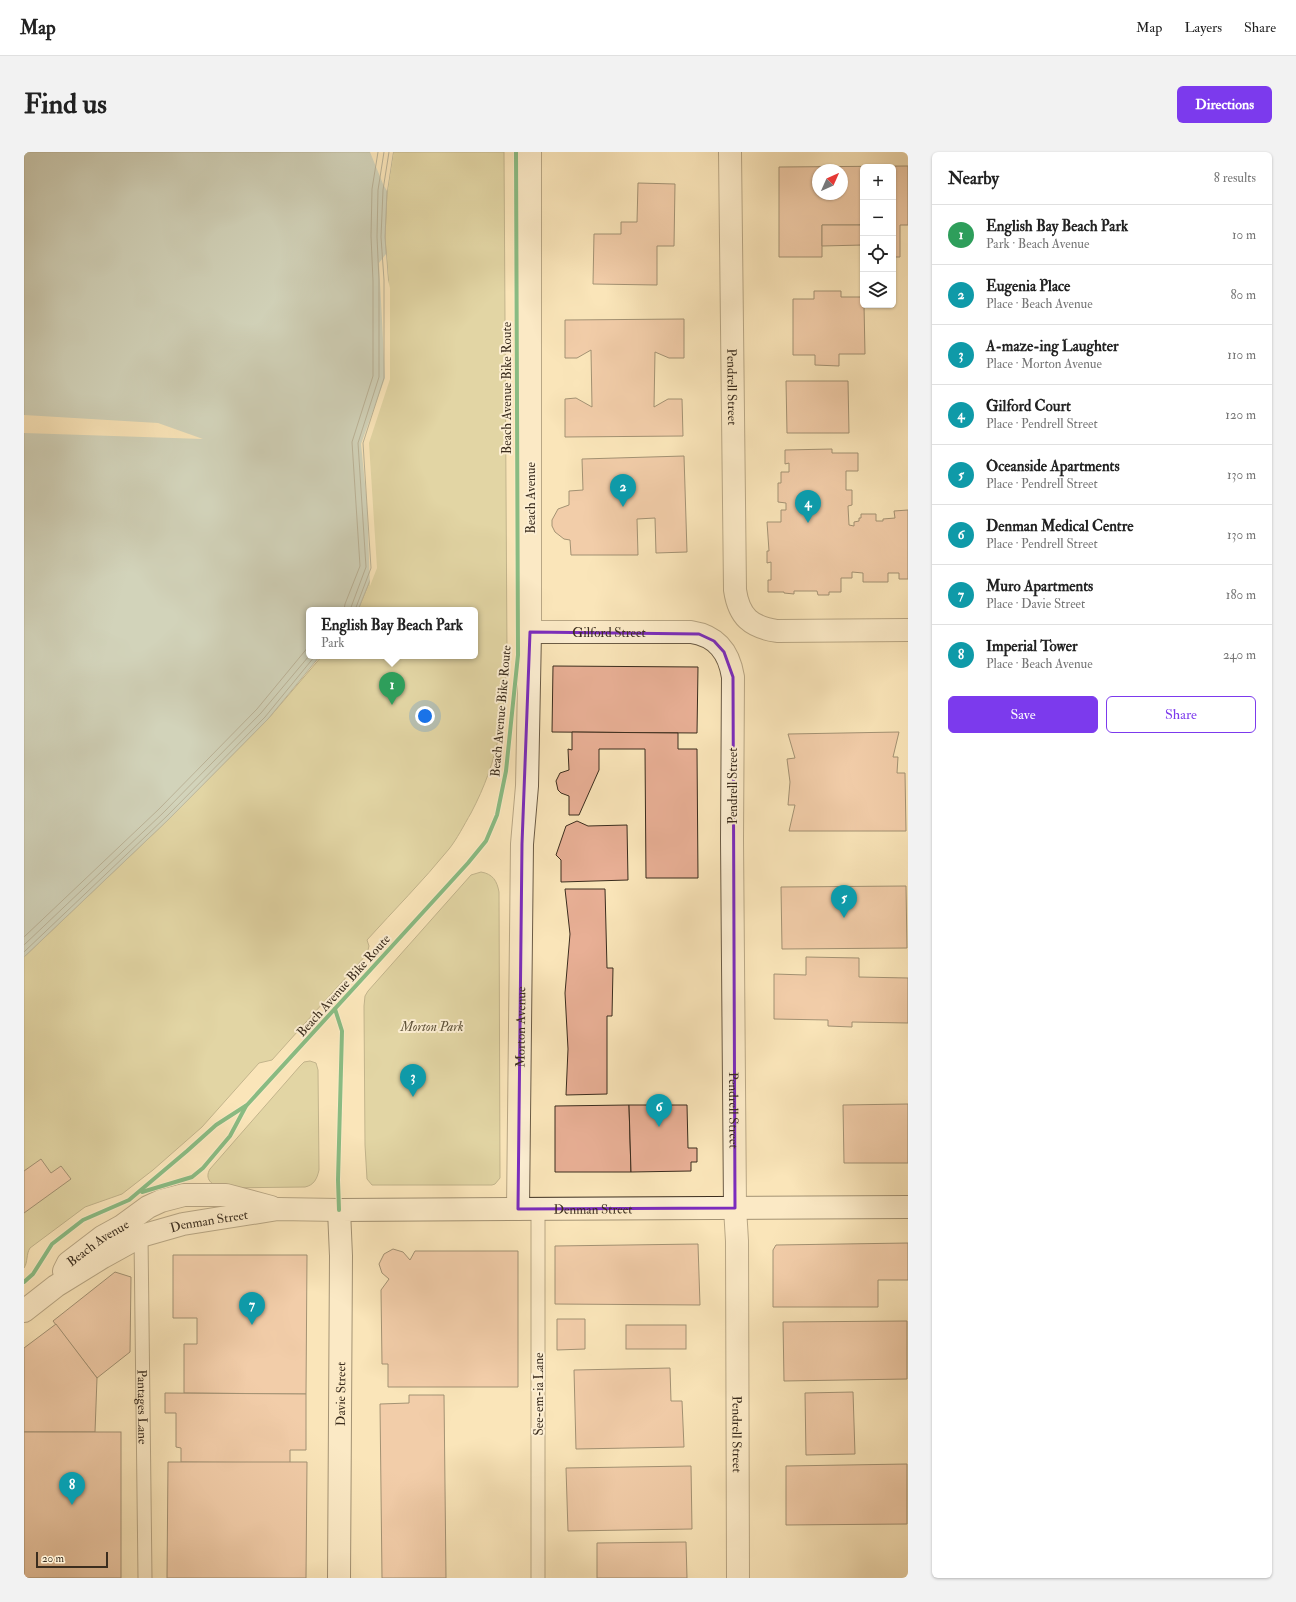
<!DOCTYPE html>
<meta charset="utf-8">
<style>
:root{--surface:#fff;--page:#f2f2f2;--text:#222;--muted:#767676;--line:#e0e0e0;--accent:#7c3aed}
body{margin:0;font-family:"IM FELL Double Pica",serif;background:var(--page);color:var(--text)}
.controls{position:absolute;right:12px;top:12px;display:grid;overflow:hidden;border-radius:6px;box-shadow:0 1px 3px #0004}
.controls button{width:36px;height:36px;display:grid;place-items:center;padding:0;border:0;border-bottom:1px solid var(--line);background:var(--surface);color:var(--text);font:20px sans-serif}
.compass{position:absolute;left:788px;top:12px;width:36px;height:36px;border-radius:50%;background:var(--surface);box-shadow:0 1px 3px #0004;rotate:45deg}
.scale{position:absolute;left:12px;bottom:10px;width:72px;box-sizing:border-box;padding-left:4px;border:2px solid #3b2d1e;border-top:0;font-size:11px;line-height:14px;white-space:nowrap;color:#3b2d1e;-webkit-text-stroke:3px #fceed2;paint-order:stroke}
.you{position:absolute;left:401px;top:564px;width:14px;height:14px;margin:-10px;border:3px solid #fff;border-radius:50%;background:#1a73e8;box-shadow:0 0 0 6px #1a73e833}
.badge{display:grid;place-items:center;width:26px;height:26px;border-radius:50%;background:var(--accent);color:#fff;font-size:13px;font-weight:700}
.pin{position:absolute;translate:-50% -33px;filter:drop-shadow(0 1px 2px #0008)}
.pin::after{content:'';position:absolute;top:21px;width:14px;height:12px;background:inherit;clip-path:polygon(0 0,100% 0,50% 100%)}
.popup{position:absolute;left:282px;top:455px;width:172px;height:52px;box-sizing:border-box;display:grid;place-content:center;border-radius:6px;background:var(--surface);filter:drop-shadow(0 1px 3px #0005);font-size:13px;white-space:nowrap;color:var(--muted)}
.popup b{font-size:15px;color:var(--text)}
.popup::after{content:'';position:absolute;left:50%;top:100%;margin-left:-8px;border:8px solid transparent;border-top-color:var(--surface)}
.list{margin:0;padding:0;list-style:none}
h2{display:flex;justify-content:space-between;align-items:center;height:52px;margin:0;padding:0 16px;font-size:17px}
h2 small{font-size:13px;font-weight:400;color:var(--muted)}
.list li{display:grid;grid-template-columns:26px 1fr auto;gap:12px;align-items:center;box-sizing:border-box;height:60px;padding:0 16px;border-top:1px solid var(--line)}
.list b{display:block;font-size:15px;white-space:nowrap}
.list p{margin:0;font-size:13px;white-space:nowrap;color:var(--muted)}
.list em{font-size:13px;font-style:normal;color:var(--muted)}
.actions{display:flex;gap:8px;padding:12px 16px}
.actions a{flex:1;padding:9px 0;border:1px solid var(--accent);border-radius:6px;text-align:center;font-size:14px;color:var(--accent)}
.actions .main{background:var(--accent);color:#fff}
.icon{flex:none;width:22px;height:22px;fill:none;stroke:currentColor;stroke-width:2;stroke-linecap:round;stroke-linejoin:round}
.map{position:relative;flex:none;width:884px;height:1426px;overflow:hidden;border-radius:6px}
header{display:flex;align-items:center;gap:24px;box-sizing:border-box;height:56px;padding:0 20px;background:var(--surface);border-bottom:1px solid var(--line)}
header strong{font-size:19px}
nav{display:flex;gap:22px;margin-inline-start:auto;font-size:14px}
.intro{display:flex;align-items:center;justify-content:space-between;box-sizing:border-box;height:96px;padding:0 24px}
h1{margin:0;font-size:28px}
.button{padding:10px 18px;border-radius:6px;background:var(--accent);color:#fff;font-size:14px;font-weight:700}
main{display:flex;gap:24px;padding:0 24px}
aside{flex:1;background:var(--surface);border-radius:6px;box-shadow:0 1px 3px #0004}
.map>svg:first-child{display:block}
.green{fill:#c5c28a;stroke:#807854}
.water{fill:#a2bcba;stroke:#79837c}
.pier{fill:#fae5b9}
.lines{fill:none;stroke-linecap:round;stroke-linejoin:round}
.shore{stroke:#6e746c;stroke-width:1}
.building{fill:#e8af95;stroke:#3b2d1e;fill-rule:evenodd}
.service-casing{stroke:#6b5b45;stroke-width:15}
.minor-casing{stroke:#6b5b45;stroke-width:24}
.tertiary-casing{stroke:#6b5b45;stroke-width:24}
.secondary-casing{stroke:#3b2d1e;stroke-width:24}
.service{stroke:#fceed2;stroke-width:13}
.minor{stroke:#fceed2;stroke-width:22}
.tertiary{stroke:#fceed2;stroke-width:22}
.secondary{stroke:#fceed2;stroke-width:22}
.cycleway-casing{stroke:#fceed2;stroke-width:6}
.cycleway{stroke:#00873e;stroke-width:4}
.marked{fill:none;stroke:#7b2cbf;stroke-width:3;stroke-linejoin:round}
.labels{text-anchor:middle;stroke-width:4;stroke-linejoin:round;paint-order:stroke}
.street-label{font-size:13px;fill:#3b2d1e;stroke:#fceed2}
.park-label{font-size:13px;font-style:italic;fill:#5e5239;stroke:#fceed2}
</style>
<header>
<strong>Map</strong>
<nav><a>Map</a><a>Layers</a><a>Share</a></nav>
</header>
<div class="intro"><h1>Find us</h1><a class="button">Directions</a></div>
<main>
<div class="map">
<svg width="884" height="1426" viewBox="0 0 884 1426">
<rect width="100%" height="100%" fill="#fae5b9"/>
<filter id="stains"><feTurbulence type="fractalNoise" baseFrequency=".005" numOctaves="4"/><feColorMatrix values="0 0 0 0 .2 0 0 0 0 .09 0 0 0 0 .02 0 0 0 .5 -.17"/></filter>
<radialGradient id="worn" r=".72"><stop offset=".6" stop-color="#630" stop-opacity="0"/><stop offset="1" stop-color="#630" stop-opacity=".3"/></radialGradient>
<g class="green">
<path d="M369 0H480L483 503C481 562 475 608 447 661 440 673 433 687 425 697 399 729 370 758 343 788L345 794 343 802 248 908 235 911 178 975 129 1018 98 1042 61 1055 6 1096C2 1102 4 1110 0 1116V805L145 667 244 567 298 504H451V458H334L351 416 342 291 364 128 361 85 363 39Z"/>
<path d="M457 720C469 722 473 729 475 740L476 1026 471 1032 468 1033H348L343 1027 341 993 340 854 341 844 344 839 447 723Z"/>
<path d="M286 909 292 911 294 918 295 1018C293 1027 290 1033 281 1035L197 1036C188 1033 180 1027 186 1017L276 914 280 910Z"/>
</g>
<polygon class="water" points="0,0 369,0 363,39 361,85 364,128 364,226 342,291 351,416 334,458 285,458 285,504 296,504 244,567 145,667 0,805"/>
<g class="pier">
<polygon points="346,0 369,0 363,39 359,32"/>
<polygon points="362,102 364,128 366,136 366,227 345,291 353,416 346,434 343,352 337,292 361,226 355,111"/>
<polygon points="0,263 134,271 179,287 0,281"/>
</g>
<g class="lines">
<g class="shore">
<polyline points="320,458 321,452 336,414 328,290 349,224 349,129 347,84 348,37 354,0"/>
<polyline points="326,458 342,415 334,291 355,225 355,128 353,85 354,38 360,0"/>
<polyline points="331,458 347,416 339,291 360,226 360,128 357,85 359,38 365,0"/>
<polyline points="0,785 135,657 233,557 285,494"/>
<polyline points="0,793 139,661 237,561 285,504"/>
<polyline points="0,800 143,664 241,565 291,504"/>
</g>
</g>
<g class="building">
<path d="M884 14V73H876V105H869V15H839V73H798V105H755V15ZM794 18H818V42H794Z"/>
<polygon points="614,31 651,32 650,94 633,94 633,133 569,132 570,82 597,82 597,70 613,70"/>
<polygon points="798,73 839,73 839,93 798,94"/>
<polygon points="790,139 817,139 817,145 839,145 839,153 840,153 841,202 815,202 815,214 791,213 791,203 769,203 769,147 790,147"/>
<polygon points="660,167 660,206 645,206 631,200 630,255 644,247 658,247 659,284 541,285 541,247 552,246 568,255 567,198 553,206 541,206 541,168"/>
<polygon points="762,229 824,229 825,281 763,281"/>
<polygon points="808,297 808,301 834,301 834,319 822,319 822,338 828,338 828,353 824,354 825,373 830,374 830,370 835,369 835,366 837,366 837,362 852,362 852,369 859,369 859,367 871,366 870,359 884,358 884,427 875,427 875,421 864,421 864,430 839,430 839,421 828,420 828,426 817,426 817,440 805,440 805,443 794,443 793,439 770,439 770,442 760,441 760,440 744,440 744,428 747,428 747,410 743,411 743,399 745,399 743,370 757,370 757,358 762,358 762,351 754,350 754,331 757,331 757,320 765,320 765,311 761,312 761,298"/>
<polygon points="660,304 663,400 632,401 631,366 613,367 614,403 547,403 546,388 540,387 531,380 528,374 528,368 534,357 545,353 545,339 559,338 558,307"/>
<polygon points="529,514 674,515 673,581 528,580"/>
<polygon points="548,580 654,581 654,597 673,597 674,726 622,726 621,597 575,597 575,618 555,663 545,663 545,644 537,641 534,638 532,629 536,621 545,618 544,597 548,598"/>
<polygon points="875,580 869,605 874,605 873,621 881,621 882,679 765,679 771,653 764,653 766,630 763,607 771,606 764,582"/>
<polygon points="553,669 564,674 603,673 604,728 537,730 537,708 532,703 542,674"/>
<polygon points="882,734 883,796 758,797 757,735"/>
<polygon points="541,737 581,737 583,816 589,816 588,864 583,864 583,942 542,943 544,897 541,841 546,782"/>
<polygon points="782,805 835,806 835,825 884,826 884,871 828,870 828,875 804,874 804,868 750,867 750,822 782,823"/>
<polygon points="884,952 884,1011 820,1011 819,953"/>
<polygon points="605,953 607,1020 531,1020 531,954"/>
<polygon points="605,953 663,953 664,996 673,996 673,1010 667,1010 667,1019 607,1020"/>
<polygon points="17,1007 27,1021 37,1014 47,1027 0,1061 0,1019"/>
<polygon points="884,1091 884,1128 854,1128 854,1155 749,1155 749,1098 752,1093"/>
<polygon points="674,1092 676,1153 531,1152 531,1094"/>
<polygon points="369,1097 379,1100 386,1108 391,1099 494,1099 494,1235 364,1235 364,1212 358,1212 357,1138 365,1127 358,1121 355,1112 360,1102"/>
<polygon points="149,1103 283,1103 282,1242 160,1241 160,1192 173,1192 173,1166 149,1166"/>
<polygon points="91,1120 107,1125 106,1200 73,1226 29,1169"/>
<polygon points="533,1167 561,1167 561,1197 533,1198"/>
<polygon points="883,1169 883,1227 760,1229 759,1170"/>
<polygon points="32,1172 73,1226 71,1280 0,1280 0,1196"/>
<rect x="602" y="1173" width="60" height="24"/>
<polygon points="646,1216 647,1249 658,1249 660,1295 552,1297 550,1218"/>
<polygon points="829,1240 831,1302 782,1303 781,1241"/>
<polygon points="141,1241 282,1242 282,1298 266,1298 266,1311 157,1310 157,1296 152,1295 152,1261 141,1261"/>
<polygon points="385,1243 420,1243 422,1426 358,1426 356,1252 385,1251"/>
<rect x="0" y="1280" width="97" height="146"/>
<polygon points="144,1310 283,1310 282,1426 143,1426"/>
<polygon points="883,1312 883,1372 762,1373 762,1314"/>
<polygon points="667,1314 668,1377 544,1379 542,1316"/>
<polygon points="662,1390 663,1426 573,1426 573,1391"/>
</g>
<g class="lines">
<defs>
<g id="service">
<path id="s1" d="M117 1084 121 1426"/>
<polyline points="514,1426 514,1058"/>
</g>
<g id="minor">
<path id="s2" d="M706 0 711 438C715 465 727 475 753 479L884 478"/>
<path id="s3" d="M506 480H667C693 484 705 500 709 525L708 688 711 1056 713 1089 714 1426"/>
</g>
<g id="tertiary">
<path id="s4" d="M494 1057 498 692 503 634 506 480V0"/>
<path id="s5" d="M40 1119 44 1111 78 1085 98 1074 124 1055 137 1049 160 1043H202L247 1055"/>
<path id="s6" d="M0 1159 32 1134 79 1105 117 1084 159 1072 254 1057 315 1058"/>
</g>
<g id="secondary">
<path id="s7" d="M315 1426 317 1104 315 1058 884 1055"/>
</g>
</defs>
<use href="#service" class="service-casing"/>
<use href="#minor" class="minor-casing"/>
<use href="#tertiary" class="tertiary-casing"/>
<use href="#secondary" class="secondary-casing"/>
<use href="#service" class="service"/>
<use href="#minor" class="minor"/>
<use href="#tertiary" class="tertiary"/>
<use href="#secondary" class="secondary"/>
<defs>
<g id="cycleway">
<polyline points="311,857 318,879 314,1028 315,1058"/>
<polyline points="118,1040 168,1025 179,1016 206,984 222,954"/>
<polyline points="0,1130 9,1122 28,1092 59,1068 105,1048 163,999 192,973 223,953 444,711 462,689 473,663 482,619 494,503 492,0"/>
</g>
</defs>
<use href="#cycleway" class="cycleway-casing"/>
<use href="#cycleway" class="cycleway"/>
</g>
<path d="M0 0H884V1426H0ZM506 480 675 482 690 489 700 500 709 525 711 1056 494 1057 498 692Z" fill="#fae5b9" fill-opacity=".55" fill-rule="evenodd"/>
<path class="marked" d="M506 480 675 482 690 489 700 500 709 525 711 1056 494 1057 498 692Z"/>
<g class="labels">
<g class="street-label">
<text dy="5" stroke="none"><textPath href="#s2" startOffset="235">Pendrell Street</textPath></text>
<text transform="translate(482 236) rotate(-90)" y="5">Beach Avenue Bike Route</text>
<text transform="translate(506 346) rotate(-90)" y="5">Beach Avenue</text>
<text dy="5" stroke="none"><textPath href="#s3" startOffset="79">Gilford Street</textPath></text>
<text transform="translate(476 559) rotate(-85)" y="5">Beach Avenue Bike Route</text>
<text transform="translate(708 634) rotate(-90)" y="5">Pendrell Street</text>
<text transform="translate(319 833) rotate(-48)" y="5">Beach Avenue Bike Route</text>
<text dy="5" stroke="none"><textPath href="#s4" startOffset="182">Morton Avenue</textPath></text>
<text dy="5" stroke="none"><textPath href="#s3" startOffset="661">Pendrell Street</textPath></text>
<text dy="5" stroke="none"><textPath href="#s7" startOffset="622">Denman Street</textPath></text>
<text dy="5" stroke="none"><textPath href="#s6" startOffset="209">Denman Street</textPath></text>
<text dy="5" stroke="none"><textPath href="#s5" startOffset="45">Beach Avenue</textPath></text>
<text dy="5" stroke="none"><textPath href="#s7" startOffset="184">Davie Street</textPath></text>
<text transform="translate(514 1242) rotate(-90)" y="5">See-em-ia Lane</text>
<text dy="5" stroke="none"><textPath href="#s1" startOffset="171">Pantages Lane</textPath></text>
<text dy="5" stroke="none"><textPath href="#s3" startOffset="985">Pendrell Street</textPath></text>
</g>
<g class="park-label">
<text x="408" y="879">Morton Park</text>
</g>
</g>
<rect width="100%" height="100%" filter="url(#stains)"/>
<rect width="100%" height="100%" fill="url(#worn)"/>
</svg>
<div class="controls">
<button>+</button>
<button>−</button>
<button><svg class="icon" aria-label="locate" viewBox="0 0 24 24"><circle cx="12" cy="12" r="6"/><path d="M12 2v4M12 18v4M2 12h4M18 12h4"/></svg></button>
<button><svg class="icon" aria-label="layers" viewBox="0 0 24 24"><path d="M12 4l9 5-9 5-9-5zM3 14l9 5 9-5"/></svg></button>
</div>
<svg class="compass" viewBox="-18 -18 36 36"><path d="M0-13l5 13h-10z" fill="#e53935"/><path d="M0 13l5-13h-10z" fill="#767676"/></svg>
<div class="scale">20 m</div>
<div class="you"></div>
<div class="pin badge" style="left:368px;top:553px;background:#2e9e5b">1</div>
<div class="popup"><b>English Bay Beach Park</b>Park</div>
<div class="pin badge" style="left:599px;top:355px;background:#0f9aa8">2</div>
<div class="pin badge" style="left:389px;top:945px;background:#0f9aa8">3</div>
<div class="pin badge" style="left:784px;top:371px;background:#0f9aa8">4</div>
<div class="pin badge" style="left:820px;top:766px;background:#0f9aa8">5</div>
<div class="pin badge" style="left:635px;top:975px;background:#0f9aa8">6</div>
<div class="pin badge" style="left:228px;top:1173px;background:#0f9aa8">7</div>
<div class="pin badge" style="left:48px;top:1353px;background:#0f9aa8">8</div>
</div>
<aside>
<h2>Nearby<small>8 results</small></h2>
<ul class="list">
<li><span class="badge" style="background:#2e9e5b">1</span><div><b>English Bay Beach Park</b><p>Park · Beach Avenue</p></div><em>10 m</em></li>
<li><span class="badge" style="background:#0f9aa8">2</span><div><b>Eugenia Place</b><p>Place · Beach Avenue</p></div><em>80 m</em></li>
<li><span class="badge" style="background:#0f9aa8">3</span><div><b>A-maze-ing Laughter</b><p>Place · Morton Avenue</p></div><em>110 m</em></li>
<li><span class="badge" style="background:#0f9aa8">4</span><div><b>Gilford Court</b><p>Place · Pendrell Street</p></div><em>120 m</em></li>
<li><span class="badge" style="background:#0f9aa8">5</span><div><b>Oceanside Apartments</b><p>Place · Pendrell Street</p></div><em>130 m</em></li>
<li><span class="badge" style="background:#0f9aa8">6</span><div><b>Denman Medical Centre</b><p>Place · Pendrell Street</p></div><em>130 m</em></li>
<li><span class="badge" style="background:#0f9aa8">7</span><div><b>Muro Apartments</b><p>Place · Davie Street</p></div><em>180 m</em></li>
<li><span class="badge" style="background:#0f9aa8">8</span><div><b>Imperial Tower</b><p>Place · Beach Avenue</p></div><em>240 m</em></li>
</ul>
<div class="actions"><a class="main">Save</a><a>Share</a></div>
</aside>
</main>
